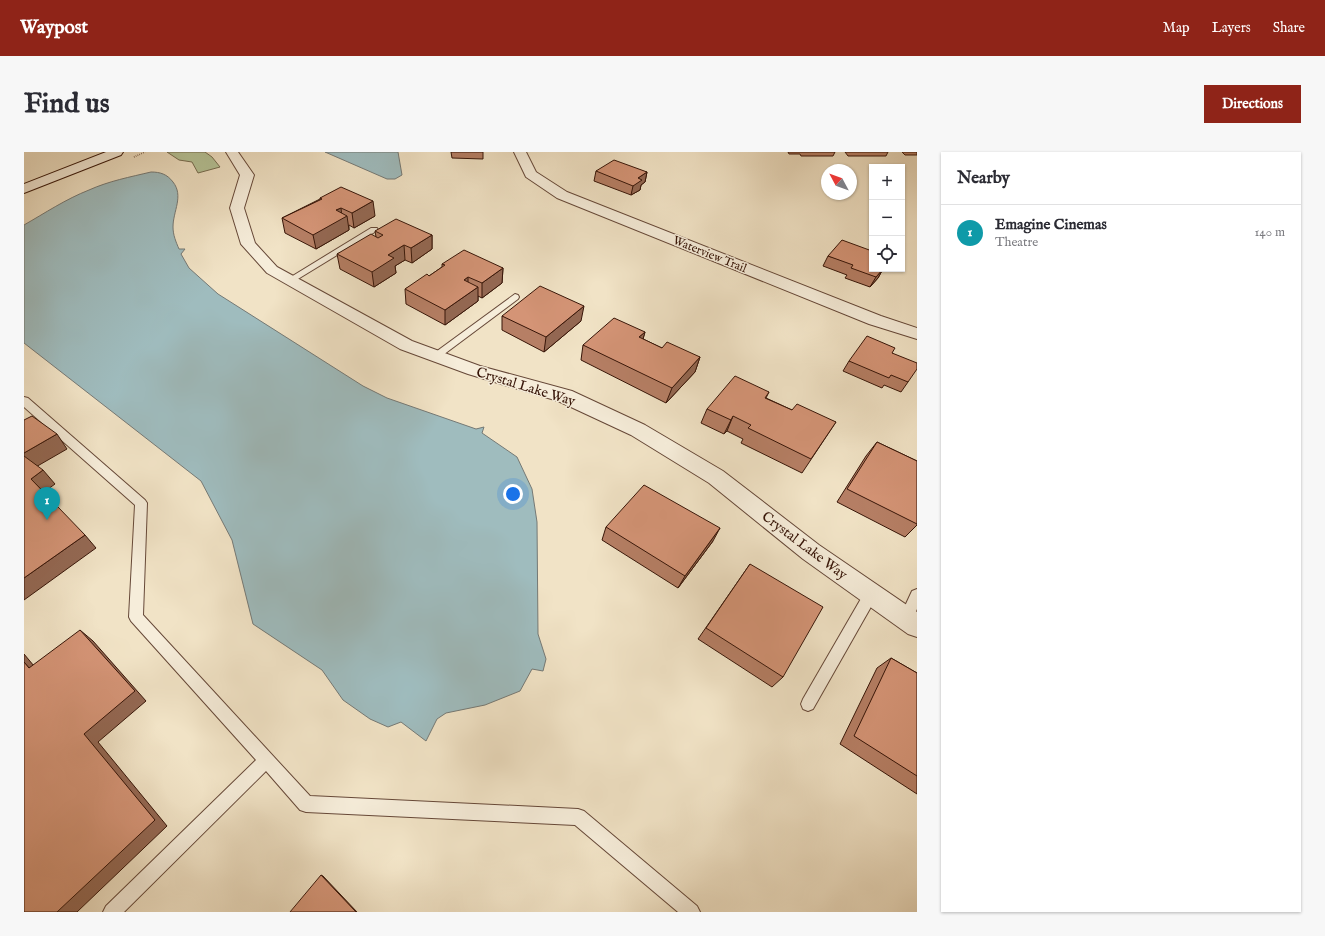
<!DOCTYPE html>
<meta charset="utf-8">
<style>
:root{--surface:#fff;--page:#f7f7f7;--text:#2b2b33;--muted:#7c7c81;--line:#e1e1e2;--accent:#8f2418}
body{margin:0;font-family:"IM FELL English",serif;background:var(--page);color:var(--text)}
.controls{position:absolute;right:12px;top:12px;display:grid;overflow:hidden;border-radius:0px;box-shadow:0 1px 3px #0004}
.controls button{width:36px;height:36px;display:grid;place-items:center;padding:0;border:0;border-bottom:1px solid var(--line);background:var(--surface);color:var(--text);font:20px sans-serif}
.compass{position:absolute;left:797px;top:12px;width:36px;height:36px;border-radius:50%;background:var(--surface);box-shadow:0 1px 3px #0004;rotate:311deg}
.you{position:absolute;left:489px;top:342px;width:14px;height:14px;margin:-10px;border:3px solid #fff;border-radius:50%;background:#1a73e8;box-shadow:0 0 0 6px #1a73e833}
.badge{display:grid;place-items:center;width:26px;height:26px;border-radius:50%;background:var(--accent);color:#fff;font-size:13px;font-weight:700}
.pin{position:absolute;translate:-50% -33px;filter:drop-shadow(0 1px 2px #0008)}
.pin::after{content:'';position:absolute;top:21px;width:14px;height:12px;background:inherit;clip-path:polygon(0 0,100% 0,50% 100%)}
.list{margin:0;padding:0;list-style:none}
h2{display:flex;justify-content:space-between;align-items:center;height:52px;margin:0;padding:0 16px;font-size:17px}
h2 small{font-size:13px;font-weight:400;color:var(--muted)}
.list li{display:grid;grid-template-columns:26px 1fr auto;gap:12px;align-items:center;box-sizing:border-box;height:56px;padding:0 16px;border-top:1px solid var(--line)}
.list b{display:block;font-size:15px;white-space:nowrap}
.list p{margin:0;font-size:13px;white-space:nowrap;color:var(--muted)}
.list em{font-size:13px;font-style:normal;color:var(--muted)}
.icon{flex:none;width:22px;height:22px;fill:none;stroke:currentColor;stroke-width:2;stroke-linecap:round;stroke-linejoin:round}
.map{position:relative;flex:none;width:893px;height:760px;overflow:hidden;border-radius:0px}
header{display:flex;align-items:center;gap:24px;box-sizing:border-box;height:56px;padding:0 20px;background:var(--accent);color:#fff}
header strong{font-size:19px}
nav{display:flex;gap:22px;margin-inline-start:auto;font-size:14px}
.intro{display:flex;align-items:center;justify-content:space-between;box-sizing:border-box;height:96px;padding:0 24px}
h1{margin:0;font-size:28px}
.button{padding:10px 18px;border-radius:0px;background:var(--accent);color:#fff;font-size:14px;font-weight:700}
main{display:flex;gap:24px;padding:0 24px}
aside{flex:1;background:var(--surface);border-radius:0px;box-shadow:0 1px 3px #0004}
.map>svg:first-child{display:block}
.green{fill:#b6c498;stroke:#766c50}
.water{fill:#9fbcbe;stroke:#757975}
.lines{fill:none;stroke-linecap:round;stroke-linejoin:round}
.lane-casing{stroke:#664838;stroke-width:2}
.street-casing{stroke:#664838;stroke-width:2}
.secondary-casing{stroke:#371508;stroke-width:2}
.path{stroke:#371508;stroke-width:1.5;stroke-dasharray:0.5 1.5;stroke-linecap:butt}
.lane{fill:#f6edda;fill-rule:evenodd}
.street{fill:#f6edda;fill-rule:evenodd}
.secondary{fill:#f6edda;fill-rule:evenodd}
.wall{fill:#b67f65;stroke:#371508}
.shaded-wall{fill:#946853;stroke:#371508}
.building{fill:#d49476;stroke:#371508}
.labels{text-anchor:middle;stroke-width:3;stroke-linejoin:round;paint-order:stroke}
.far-street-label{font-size:12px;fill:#371508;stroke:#f6edda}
.street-label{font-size:14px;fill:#371508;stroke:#f6edda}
</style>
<header>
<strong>Waypost</strong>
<nav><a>Map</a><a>Layers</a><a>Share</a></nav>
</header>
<div class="intro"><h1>Find us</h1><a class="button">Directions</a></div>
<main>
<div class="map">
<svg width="893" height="760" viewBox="0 0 893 760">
<rect width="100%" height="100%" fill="#f1e3c6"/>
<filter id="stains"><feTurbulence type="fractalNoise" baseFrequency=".005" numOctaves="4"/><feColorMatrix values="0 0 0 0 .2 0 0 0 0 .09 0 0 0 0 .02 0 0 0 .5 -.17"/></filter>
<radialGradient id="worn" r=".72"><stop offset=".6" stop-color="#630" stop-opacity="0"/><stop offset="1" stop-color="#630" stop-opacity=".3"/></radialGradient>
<polygon class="green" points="143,0 181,0 188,5 196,15 174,21 168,10 155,8"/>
<g class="water">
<polygon points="301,0 374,0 378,23 371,27 363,27"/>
<path d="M127 20C136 20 143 22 149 30 160 44 149 59 149 75 149 83 152 90 155 97H161L157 102 165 116 194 142 339 234 363 246 452 277 460 275 458 281 493 305 508 337 513 370 514 482 522 507 519 519 508 517 496 539 461 553 422 561 413 567 402 589 377 570 364 575 346 567 319 548 298 518 229 472 208 388 177 329 0 191V73C21 61 42 47 65 38 85 29 106 25 127 20Z"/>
</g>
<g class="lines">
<defs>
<g id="lane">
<polygon points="347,76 353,76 354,78 269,130 266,131 262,128"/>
<polygon points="491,142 494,143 495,145 494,147 415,206 409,206 407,204 409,202"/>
<polygon points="0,245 4,246 121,348 123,351 119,463 286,644 554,657 560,659 673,754 676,760 654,760 551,673 282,660 276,658 242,619 100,760 79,760 82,754 232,608 107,469 105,465 111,353 0,255"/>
<polygon points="847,436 852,438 853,442 852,446 789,557 784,559 779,557 777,552 779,547 842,438"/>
<polygon points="893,437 893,457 887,471 882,473 877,471 875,467 888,439"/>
</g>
<g id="street">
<polygon points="202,0 214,0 230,23 220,56 231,91 253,115 388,189 456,214 548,239 621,273 699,319 795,393 893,460 893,485 884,482 779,407 685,331 607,283 534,249 444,222 376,197 243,121 217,92 206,56 216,23"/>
<polygon points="490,0 502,0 512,20 543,40 857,164 893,176 893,187 845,172 533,46 502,25"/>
</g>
<polygon id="secondary" points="82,0 99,0 97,3 0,41 0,32"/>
</defs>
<use href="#lane" class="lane-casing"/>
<use href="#street" class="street-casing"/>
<use href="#secondary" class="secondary-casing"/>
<polyline class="path" points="110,5 121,0"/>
<use href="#lane" class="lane"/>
<use href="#street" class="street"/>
<use href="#secondary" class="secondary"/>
</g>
<g class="wall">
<polygon points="427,0 459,0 459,7 428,6"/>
<polygon points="764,0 811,0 809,4 777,4 776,2 765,2"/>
<polygon points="821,0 864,0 862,4 824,4"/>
<polygon points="878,0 893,0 893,3 881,3"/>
<polygon points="572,19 623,20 621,30 617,33 616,38 607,43 570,29"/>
<polygon points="296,46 351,64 330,76 325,73 325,78 292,97 261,81 258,66 296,47"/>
<polygon points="351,79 408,83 408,97 388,111 381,108 371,114 372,121 350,135 316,117 313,102 352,85"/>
<polygon points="804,104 848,117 859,117 854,126 846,135 821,126 823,123 799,114"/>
<polygon points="418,112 479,116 478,131 458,146 454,144 454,149 421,173 382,152 381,137 405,124 418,115"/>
<polygon points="478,164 557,169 520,200 478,178"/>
<polygon points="621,180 619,187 638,196 676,205 671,220 642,251 557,208 559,193"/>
<polygon points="868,201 884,230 877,240 860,233 858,236 819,219 825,209"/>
<polygon points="745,240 742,246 768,258 812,270 778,321 717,291 719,287 703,279 700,282 677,271 683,257"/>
<polygon points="853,290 893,309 893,373 881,385 813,350 842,304"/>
<polygon points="582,375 689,389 654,436 578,388"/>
<polygon points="726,412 759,525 748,535 674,487"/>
<polygon points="867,506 893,521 893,642 816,592 853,516"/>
</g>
<g class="shaded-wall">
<polygon points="623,20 621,30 617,33 616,38 607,43 609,34 614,26"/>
<polygon points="349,49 351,64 330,76 328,61"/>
<polygon points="317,56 318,66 323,64 325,78 292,97 289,83 312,58"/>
<polygon points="408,83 408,97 388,111 387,96"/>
<polygon points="380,93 381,108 371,114 372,121 350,135 348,120 364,103"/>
<polygon points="479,116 478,131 458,146 458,131"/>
<polygon points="859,117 854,126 846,135 852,125"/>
<polygon points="444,125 444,139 440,128"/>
<polygon points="454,135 454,149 421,173 421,158"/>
<polygon points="560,154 557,169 520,200 522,185"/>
<polygon points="621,180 617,194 615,185"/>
<polygon points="676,205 671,220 642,251 648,236"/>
<polygon points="709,264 703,279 700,282"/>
<polygon points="33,282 43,297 10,316 0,305 0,301"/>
<polygon points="19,318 31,332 20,340 7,327"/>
<polygon points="696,376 689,389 654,436 661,424"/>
<polygon points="61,383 72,396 0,448 0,426"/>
<polygon points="56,478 69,489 122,549 74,590 143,674 53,760 33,760 60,582"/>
<polygon points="0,502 20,526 5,516 0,510"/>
<polygon points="297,723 299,724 333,760 332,760"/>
</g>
<g class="building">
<polygon points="590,8 623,20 614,26 618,28 609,34 572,19"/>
<polygon points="317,35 349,49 328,61 317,56 312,58 323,64 289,83 258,66 298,47 296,46"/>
<polygon points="372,67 408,83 387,96 380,93 364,103 370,106 348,120 313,102 347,82 354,86 359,83 351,79"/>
<polygon points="818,88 848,99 848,117 859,117 852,125 827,116 829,113 804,104"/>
<polygon points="440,98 479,116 458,131 444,125 440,128 454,135 421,158 381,137 403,122 405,124 421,113 418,112"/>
<polygon points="516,134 560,154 522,185 478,164"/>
<polygon points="590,166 621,180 615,185 638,196 643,190 676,205 648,236 559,193"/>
<polygon points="843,184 871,196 868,201 893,211 893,217 884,230 867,223 865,226 825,209"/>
<polygon points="711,224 745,240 741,246 768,258 773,252 812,270 787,307 724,276 727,273 709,264 707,268 683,257"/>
<polygon points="8,264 33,282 0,301 0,268"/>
<polygon points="853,290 893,309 893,372 823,337"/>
<polygon points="0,304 19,318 7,327 61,383 0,426"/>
<polygon points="620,333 696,376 661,424 582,375"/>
<polygon points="726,412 799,455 759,525 682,476"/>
<polygon points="56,478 111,539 60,582 131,668 33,760 0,760 0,510 5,516"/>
<polygon points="867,506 893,521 893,624 830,584"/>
<polygon points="297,723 332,760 266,760"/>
</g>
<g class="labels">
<g class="far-street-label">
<text transform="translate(686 102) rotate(22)" y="4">Waterview Trail</text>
</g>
<g class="street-label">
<text transform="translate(502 234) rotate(17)" y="5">Crystal Lake Way</text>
<text transform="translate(781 393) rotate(37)" y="5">Crystal Lake Way</text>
</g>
</g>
<rect width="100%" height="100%" filter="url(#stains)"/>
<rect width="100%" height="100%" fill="url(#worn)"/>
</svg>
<div class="controls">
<button>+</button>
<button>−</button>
<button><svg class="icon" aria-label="locate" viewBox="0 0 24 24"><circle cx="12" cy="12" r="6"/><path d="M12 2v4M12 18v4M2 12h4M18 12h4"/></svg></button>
</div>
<svg class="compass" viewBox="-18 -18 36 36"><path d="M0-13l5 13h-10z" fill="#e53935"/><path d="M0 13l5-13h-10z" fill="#7c7c81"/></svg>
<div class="you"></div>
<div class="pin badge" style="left:23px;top:368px;background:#0f9aa8">1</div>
</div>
<aside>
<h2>Nearby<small></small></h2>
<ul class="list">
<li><span class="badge" style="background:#0f9aa8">1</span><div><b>Emagine Cinemas</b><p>Theatre</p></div><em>140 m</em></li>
</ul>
</aside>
</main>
